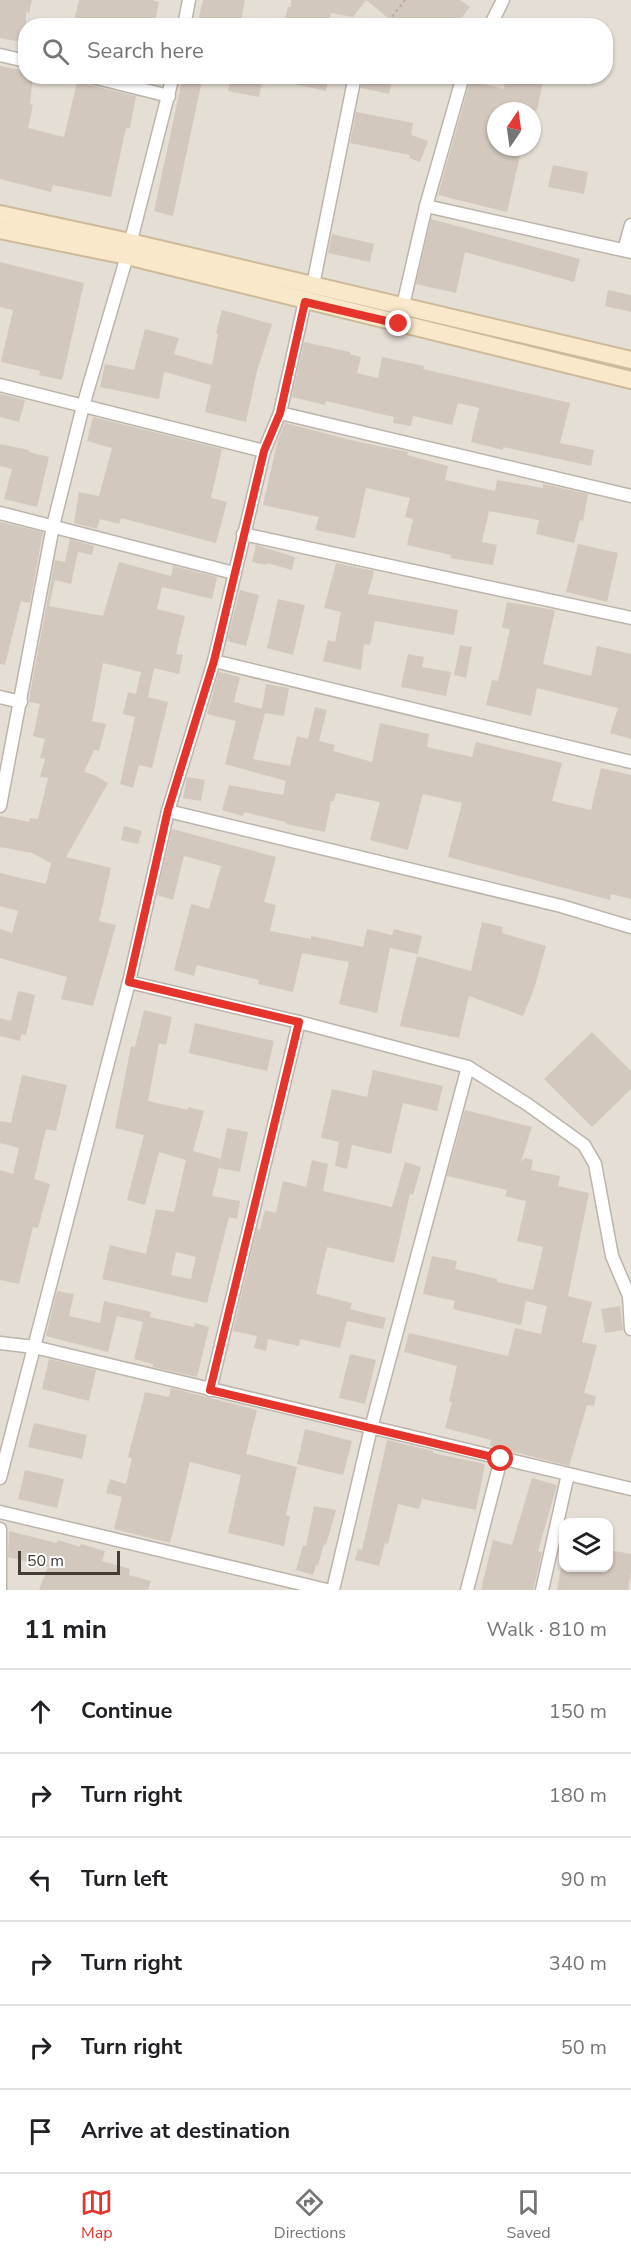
<!DOCTYPE html>
<meta charset="utf-8">
<style>
:root{--surface:#fff;--page:#f6f6f6;--text:#202124;--muted:#757577;--line:#e0e0e0;--accent:#e4342b}
body{margin:0;font-family:"Nunito Sans",sans-serif;background:var(--page);color:var(--text)}
.controls{position:absolute;right:18px;bottom:18px;display:grid;overflow:hidden;border-radius:12px;box-shadow:0 2px 4px #0004}
.controls button{width:54px;height:54px;display:grid;place-items:center;padding:0;border:0;border-bottom:2px solid var(--line);background:var(--surface);color:var(--text);font:30px sans-serif}
.compass{position:absolute;left:487px;top:102px;width:54px;height:54px;border-radius:50%;background:var(--surface);box-shadow:0 2px 4px #0004;rotate:13deg}
.scale{position:absolute;left:18px;bottom:15px;width:102px;box-sizing:border-box;padding-left:6px;border:3px solid #443d36;border-top:0;font-size:16px;line-height:21px;white-space:nowrap;color:#443d36;-webkit-text-stroke:4px #fff;paint-order:stroke}
.stop{position:absolute;width:18px;height:18px;margin:-14px;border:4px solid #e4342b;border-radius:50%;background:#fff}
.stop.end{background:#e4342b;border-color:#fff;box-shadow:0 2px 6px #0008}
.list{margin:0;padding:0;list-style:none}
h2{display:flex;justify-content:space-between;align-items:center;height:78px;margin:0;padding:0 24px;font-size:26px}
h2 small{font-size:20px;font-weight:400;color:var(--muted)}
.list li{display:grid;grid-template-columns:39px 1fr auto;gap:18px;align-items:center;box-sizing:border-box;height:84px;padding:0 24px;border-top:2px solid var(--line)}
.list b{display:block;font-size:22px;white-space:nowrap}
.list em{font-size:20px;font-style:normal;color:var(--muted)}
.icon{flex:none;width:33px;height:33px;fill:none;stroke:currentColor;stroke-width:2;stroke-linecap:round;stroke-linejoin:round}
.map{position:relative;flex:none;width:631px;height:1590px;overflow:hidden}
.search{position:absolute;background:var(--surface);box-shadow:0 2px 4px #0004;left:18px;right:18px;top:18px;height:66px;display:flex;align-items:center;gap:15px;box-sizing:border-box;padding:0 21px;border-radius:24px;color:var(--muted);font-size:22px}
.sheet{height:582px;background:var(--surface)}
nav{display:flex;justify-content:space-around;align-items:center;box-sizing:border-box;height:84px;border-top:2px solid var(--line);background:var(--surface);font-size:16px;color:var(--muted)}
nav a{display:grid;justify-items:center;gap:3px}
nav .on{color:var(--accent)}
.map>svg:first-child{display:block}
.residential{fill:#e5ded5;fill-rule:evenodd}
.building{fill:#d2c8bd;fill-rule:evenodd}
.lines{fill:none;stroke-linecap:round;stroke-linejoin:round}
.street-casing{stroke:#bcb4aa;stroke-width:15}
.secondary-casing{stroke:#cdba9a;stroke-width:20}
.path{stroke:#bcae9d;stroke-width:2;stroke-dasharray:3 3;stroke-linecap:butt}
.street{stroke:#fff;stroke-width:12}
.secondary{stroke:#f9e8c9;stroke-width:16}
.route{stroke:#e4342b;stroke-width:8}
</style>
<div class="map">
<svg width="631" height="1590" viewBox="0 0 631 1590">
<rect width="100%" height="100%" fill="#f1ede7"/>
<path class="residential" d="M0 0H631V1590H0ZM26 26H606V76H26ZM496 111H532V147H496ZM564 1522H608V1568H564Z"/>
<g class="building">
<polygon points="0,0 32,0 29,13 26,12 26,43 0,38"/>
<polygon points="79,0 152,0 159,2 154,26 73,26"/>
<polygon points="203,0 245,0 240,26 219,23 218,26 197,26"/>
<polygon points="291,0 366,0 353,17 331,13 327,26 310,22 309,26 299,26 284,22 288,7 291,7"/>
<polygon points="366,0 460,0 470,7 455,26 398,26"/>
<polygon points="0,66 26,71 26,76 33,76 30,104 33,105 28,128 64,137 77,82 136,96 130,128 126,128 111,197 53,185 51,192 0,179"/>
<polygon points="183,76 203,76 173,216 154,211"/>
<polygon points="231,76 263,76 259,97 228,91"/>
<polygon points="283,76 329,76 326,91 282,81"/>
<polygon points="363,76 393,76 389,94 361,88"/>
<polygon points="506,76 526,76 543,80 537,111 496,111 496,147 522,147 507,212 438,195 470,81 504,89"/>
<polygon points="356,112 413,123 411,135 428,141 420,162 409,158 410,155 350,143"/>
<polygon points="553,165 588,172 584,194 548,187"/>
<polygon points="431,219 580,259 574,282 465,252 456,293 416,284"/>
<polygon points="332,234 374,244 370,262 328,253"/>
<polygon points="0,262 84,283 62,380 39,375 40,371 1,362 13,310 0,307"/>
<polygon points="608,290 631,295 631,312 605,306"/>
<polygon points="222,310 272,324 257,371 246,422 205,412 211,385 169,373 164,372 159,399 100,387 105,364 134,370 145,329 179,338 174,354 212,365 218,334 216,333"/>
<polygon points="304,342 350,352 350,354 361,357 357,373 378,378 382,357 424,366 423,369 570,403 560,443 594,450 591,466 503,447 503,450 471,442 479,408 458,403 452,425 413,416 411,426 393,423 394,417 326,401 325,405 292,397"/>
<polygon points="0,394 25,400 19,422 0,417"/>
<polygon points="93,417 222,449 211,498 227,502 216,543 121,518 119,524 100,519 97,529 74,523 79,492 99,496 112,448 87,441"/>
<polygon points="285,423 359,442 408,452 407,455 448,466 445,480 495,491 497,480 543,488 543,484 588,494 583,521 580,520 574,543 536,534 539,520 489,511 482,542 497,545 493,565 450,558 451,555 407,545 413,519 405,517 410,498 366,488 355,538 315,530 319,517 263,505 278,439"/>
<polygon points="0,444 29,450 29,452 49,457 37,507 4,499 12,469 0,466"/>
<polygon points="0,522 43,532 30,603 21,601 5,665 0,664"/>
<polygon points="70,539 94,546 92,555 78,552 71,584 55,580 49,606 103,616 119,562 171,576 173,566 217,577 212,599 162,587 157,609 185,616 176,654 183,655 179,674 154,668 148,697 168,702 152,768 139,765 133,788 120,784 135,717 123,714 128,692 136,694 141,672 103,663 92,721 106,724 99,751 94,750 84,772 94,775 108,783 66,857 111,868 99,921 116,925 93,1006 61,999 67,977 0,958 0,929 12,933 18,911 0,906 0,873 46,884 51,863 32,853 0,847 0,816 29,822 30,818 38,819 48,778 40,777 45,759 40,758 45,739 33,736 40,704 29,702 29,699 55,560 65,562"/>
<polygon points="578,544 618,553 607,602 566,592"/>
<polygon points="256,545 295,557 292,570 267,563 267,565 252,562"/>
<polygon points="336,563 374,571 368,594 458,610 454,635 375,621 370,645 364,644 361,670 323,661 328,640 335,642 341,612 324,608"/>
<polygon points="240,590 259,595 246,646 227,641"/>
<polygon points="278,599 305,605 293,655 267,648"/>
<polygon points="507,602 555,610 543,664 591,676 597,646 631,654 631,739 610,733 618,708 537,688 531,716 486,705 492,680 498,681 510,629 502,628"/>
<polygon points="460,645 472,647 466,678 454,675"/>
<polygon points="408,654 424,657 422,667 451,672 446,696 401,687"/>
<polygon points="219,672 240,677 234,702 262,709 266,684 289,688 284,716 265,713 253,759 290,766 297,736 308,739 315,707 327,710 319,741 335,745 333,751 372,762 380,723 429,734 427,747 472,757 476,742 562,763 552,801 591,810 601,768 631,775 631,899 611,894 610,900 448,857 462,803 423,794 408,850 370,840 380,802 336,793 334,801 331,801 325,832 286,824 286,822 244,812 243,816 222,810 229,785 283,795 286,781 225,764 236,721 207,714"/>
<polygon points="187,777 205,780 201,801 183,798"/>
<polygon points="124,826 142,831 138,844 121,840"/>
<polygon points="172,829 276,857 264,902 276,905 270,931 311,939 311,936 363,947 367,929 392,935 394,929 422,936 418,954 390,948 377,1013 339,1004 349,962 302,953 293,992 258,984 259,980 197,965 194,976 174,970 191,904 209,909 221,866 184,856 173,900 157,895"/>
<polygon points="482,922 503,927 502,933 546,946 534,989 523,1016 469,996 459,1038 400,1026 417,956 471,971"/>
<polygon points="18,991 35,995 26,1035 21,1034 20,1041 0,1036 0,1018 11,1021"/>
<path d="M144 1010 172 1017 166 1045 159 1043 148 1101 188 1110V1107L204 1111 193 1151 221 1159 212 1196 240 1201 237 1219 229 1217 207 1303 102 1279 110 1245 146 1254 156 1209 174 1212 186 1160 159 1152 145 1205 127 1200 144 1135 115 1128 131 1046 135 1047ZM176 1252 196 1257 191 1279 171 1275Z"/>
<polygon points="195,1023 274,1041 267,1071 189,1053"/>
<polygon points="592,1032 631,1071 631,1089 592,1127 544,1079"/>
<polygon points="373,1070 443,1086 437,1111 403,1103 391,1154 352,1145 347,1169 335,1166 339,1142 321,1138 332,1089 367,1097"/>
<polygon points="22,1075 67,1085 56,1131 46,1129 34,1179 50,1184 38,1228 33,1227 19,1284 0,1280 0,1170 13,1174 19,1148 0,1143 0,1121 11,1123"/>
<polygon points="465,1110 532,1127 521,1162 525,1158 533,1160 531,1170 560,1176 558,1186 589,1193 568,1296 592,1302 582,1342 597,1345 584,1393 596,1396 594,1406 587,1405 569,1466 490,1446 491,1440 445,1428 452,1402 449,1401 457,1366 404,1352 409,1333 508,1356 515,1328 541,1334 547,1306 526,1301 521,1325 453,1309 455,1301 423,1294 432,1256 457,1261 455,1269 497,1279 497,1282 533,1290 543,1247 517,1241 526,1201 505,1196 507,1190 447,1176"/>
<polygon points="227,1128 248,1132 240,1172 219,1168"/>
<polygon points="312,1160 328,1164 323,1191 392,1207 405,1162 421,1167 413,1195 410,1194 394,1263 327,1247 316,1294 352,1303 350,1309 386,1318 383,1329 347,1321 340,1348 300,1339 299,1346 268,1339 266,1351 254,1348 257,1336 233,1331 257,1229 260,1230 265,1210 276,1213 283,1181 306,1187"/>
<polygon points="57,1291 74,1294 69,1316 100,1323 104,1301 151,1312 150,1317 194,1327 195,1323 209,1327 197,1377 153,1367 153,1364 134,1359 143,1322 117,1316 108,1352 46,1336"/>
<polygon points="620,1306 623,1330 605,1333 601,1309"/>
<polygon points="350,1354 376,1360 365,1404 339,1398"/>
<polygon points="49,1359 96,1370 89,1401 42,1389"/>
<polygon points="171,1388 257,1410 246,1454 297,1467 286,1515 290,1516 284,1546 228,1533 241,1475 190,1462 170,1543 114,1529 122,1497 106,1493 110,1479 126,1484 132,1458 128,1457 145,1392 169,1397"/>
<polygon points="34,1423 87,1435 82,1459 28,1447"/>
<polygon points="305,1429 352,1441 343,1475 297,1464"/>
<polygon points="387,1440 433,1451 433,1453 485,1464 476,1510 422,1499 419,1509 398,1504 388,1544 385,1543 379,1566 355,1560 358,1549 362,1550"/>
<polygon points="25,1470 64,1479 57,1508 18,1499"/>
<polygon points="532,1478 557,1485 538,1551 542,1552 533,1590 481,1590 493,1540 512,1545"/>
<polygon points="314,1506 336,1510 326,1545 324,1544 318,1565 316,1565 313,1575 296,1570 303,1545 306,1546"/>
<polygon points="9,1531 57,1543 58,1540 80,1547 81,1544 105,1551 102,1561 130,1569 129,1575 151,1581 148,1590 39,1590 48,1567 8,1557"/>
<polygon points="609,1550 631,1554 631,1573 628,1590 557,1590 561,1568 609,1568"/>
</g>
<g class="lines">
<defs>
<g id="street">
<polyline points="184,26 189,0"/>
<polyline points="490,26 503,0"/>
<polyline points="0,55 26,61"/>
<polyline points="89,76 169,96"/>
<polyline points="426,206 631,252"/>
<polyline points="624,250 631,225"/>
<polyline points="313,285 355,76"/>
<polyline points="401,314 426,206 463,76"/>
<polyline points="0,385 264,451"/>
<polyline points="280,413 631,496"/>
<polyline points="0,513 234,573"/>
<polyline points="243,534 631,618"/>
<polyline points="214,661 631,762"/>
<polyline points="0,697 21,702"/>
<polyline points="0,806 53,526 83,406 127,256 173,76"/>
<polyline points="168,811 561,906 631,927"/>
<polyline points="129,982 299,1022 468,1067 527,1104 584,1145 595,1164 612,1256 629,1296 631,1329"/>
<polyline points="0,1343 34,1347 631,1489"/>
<polyline points="210,1390 299,1022"/>
<polyline points="0,1478 129,982 168,811 214,661 264,451 280,413 305,301"/>
<polyline points="0,1512 327,1590"/>
<polyline points="0,1529 0,1590"/>
<polyline points="333,1590 371,1428 468,1067"/>
<polyline points="467,1590 501,1459"/>
<polyline points="542,1590 568,1474"/>
</g>
<g id="secondary">
<polyline points="0,214 130,242 631,360"/>
<polyline points="0,230 127,256 631,380"/>
</g>
</defs>
<use href="#street" class="street-casing"/>
<use href="#secondary" class="secondary-casing"/>
<polyline class="path" points="385,26 405,0"/>
<use href="#street" class="street"/>
<use href="#secondary" class="secondary"/>
</g>
<g class="lines">
<polyline class="route" points="399,324 305,302 280,413 264,451 214,661 168,810 129,982 299,1022 210,1390 501,1459"/>
</g>
</svg>
<div class="controls">
<button><svg class="icon" aria-label="layers" viewBox="0 0 24 24"><path d="M12 4l9 5-9 5-9-5zM3 14l9 5 9-5"/></svg></button>
</div>
<svg class="compass" viewBox="-18 -18 36 36"><path d="M0-13l5 13h-10z" fill="#e53935"/><path d="M0 13l5-13h-10z" fill="#757577"/></svg>
<div class="scale">50 m</div>
<div class="stop" style="left:501px;top:1459px"></div>
<div class="stop end" style="left:399px;top:324px"></div>
<div class="search"><svg class="icon" aria-label="search" viewBox="0 0 24 24"><circle cx="10" cy="10" r="6"/><path d="M15 15l6 6"/></svg>Search here</div>
</div>
<section class="sheet">
<h2>11 min<small>Walk · 810 m</small></h2>
<ul class="list">
<li><svg class="icon" aria-label="ahead" viewBox="0 0 24 24"><path d="M12 20V5M6 11l6-6 6 6"/></svg><div><b>Continue</b></div><em>150 m</em></li>
<li><svg class="icon" aria-label="right" viewBox="0 0 24 24"><path d="M7 20v-9h11M14 6l5 5-5 5"/></svg><div><b>Turn right</b></div><em>180 m</em></li>
<li><svg class="icon" aria-label="left" viewBox="0 0 24 24"><path d="M17 20v-9H6M10 6l-5 5 5 5"/></svg><div><b>Turn left</b></div><em>90 m</em></li>
<li><svg class="icon" aria-label="right" viewBox="0 0 24 24"><path d="M7 20v-9h11M14 6l5 5-5 5"/></svg><div><b>Turn right</b></div><em>340 m</em></li>
<li><svg class="icon" aria-label="right" viewBox="0 0 24 24"><path d="M7 20v-9h11M14 6l5 5-5 5"/></svg><div><b>Turn right</b></div><em>50 m</em></li>
<li><svg class="icon" aria-label="arrive" viewBox="0 0 24 24"><path d="M6 21V4h12l-3 4 3 4H6"/></svg><div><b>Arrive at destination</b></div></li>
</ul>
</section>
<nav>
<a class="on"><svg class="icon" aria-label="map" viewBox="0 0 24 24"><path d="M3 6l6-2 6 2 6-2v14l-6 2-6-2-6 2zM9 4v14M15 6v14"/></svg>Map</a>
<a><svg class="icon" aria-label="directions" viewBox="0 0 24 24"><path d="M12 3l9 9-9 9-9-9zM9 14v-3h6M13 9l2 2-2 2"/></svg>Directions</a>
<a><svg class="icon" aria-label="saved" viewBox="0 0 24 24"><path d="M7 4h10v16l-5-4-5 4z"/></svg>Saved</a>
</nav>
